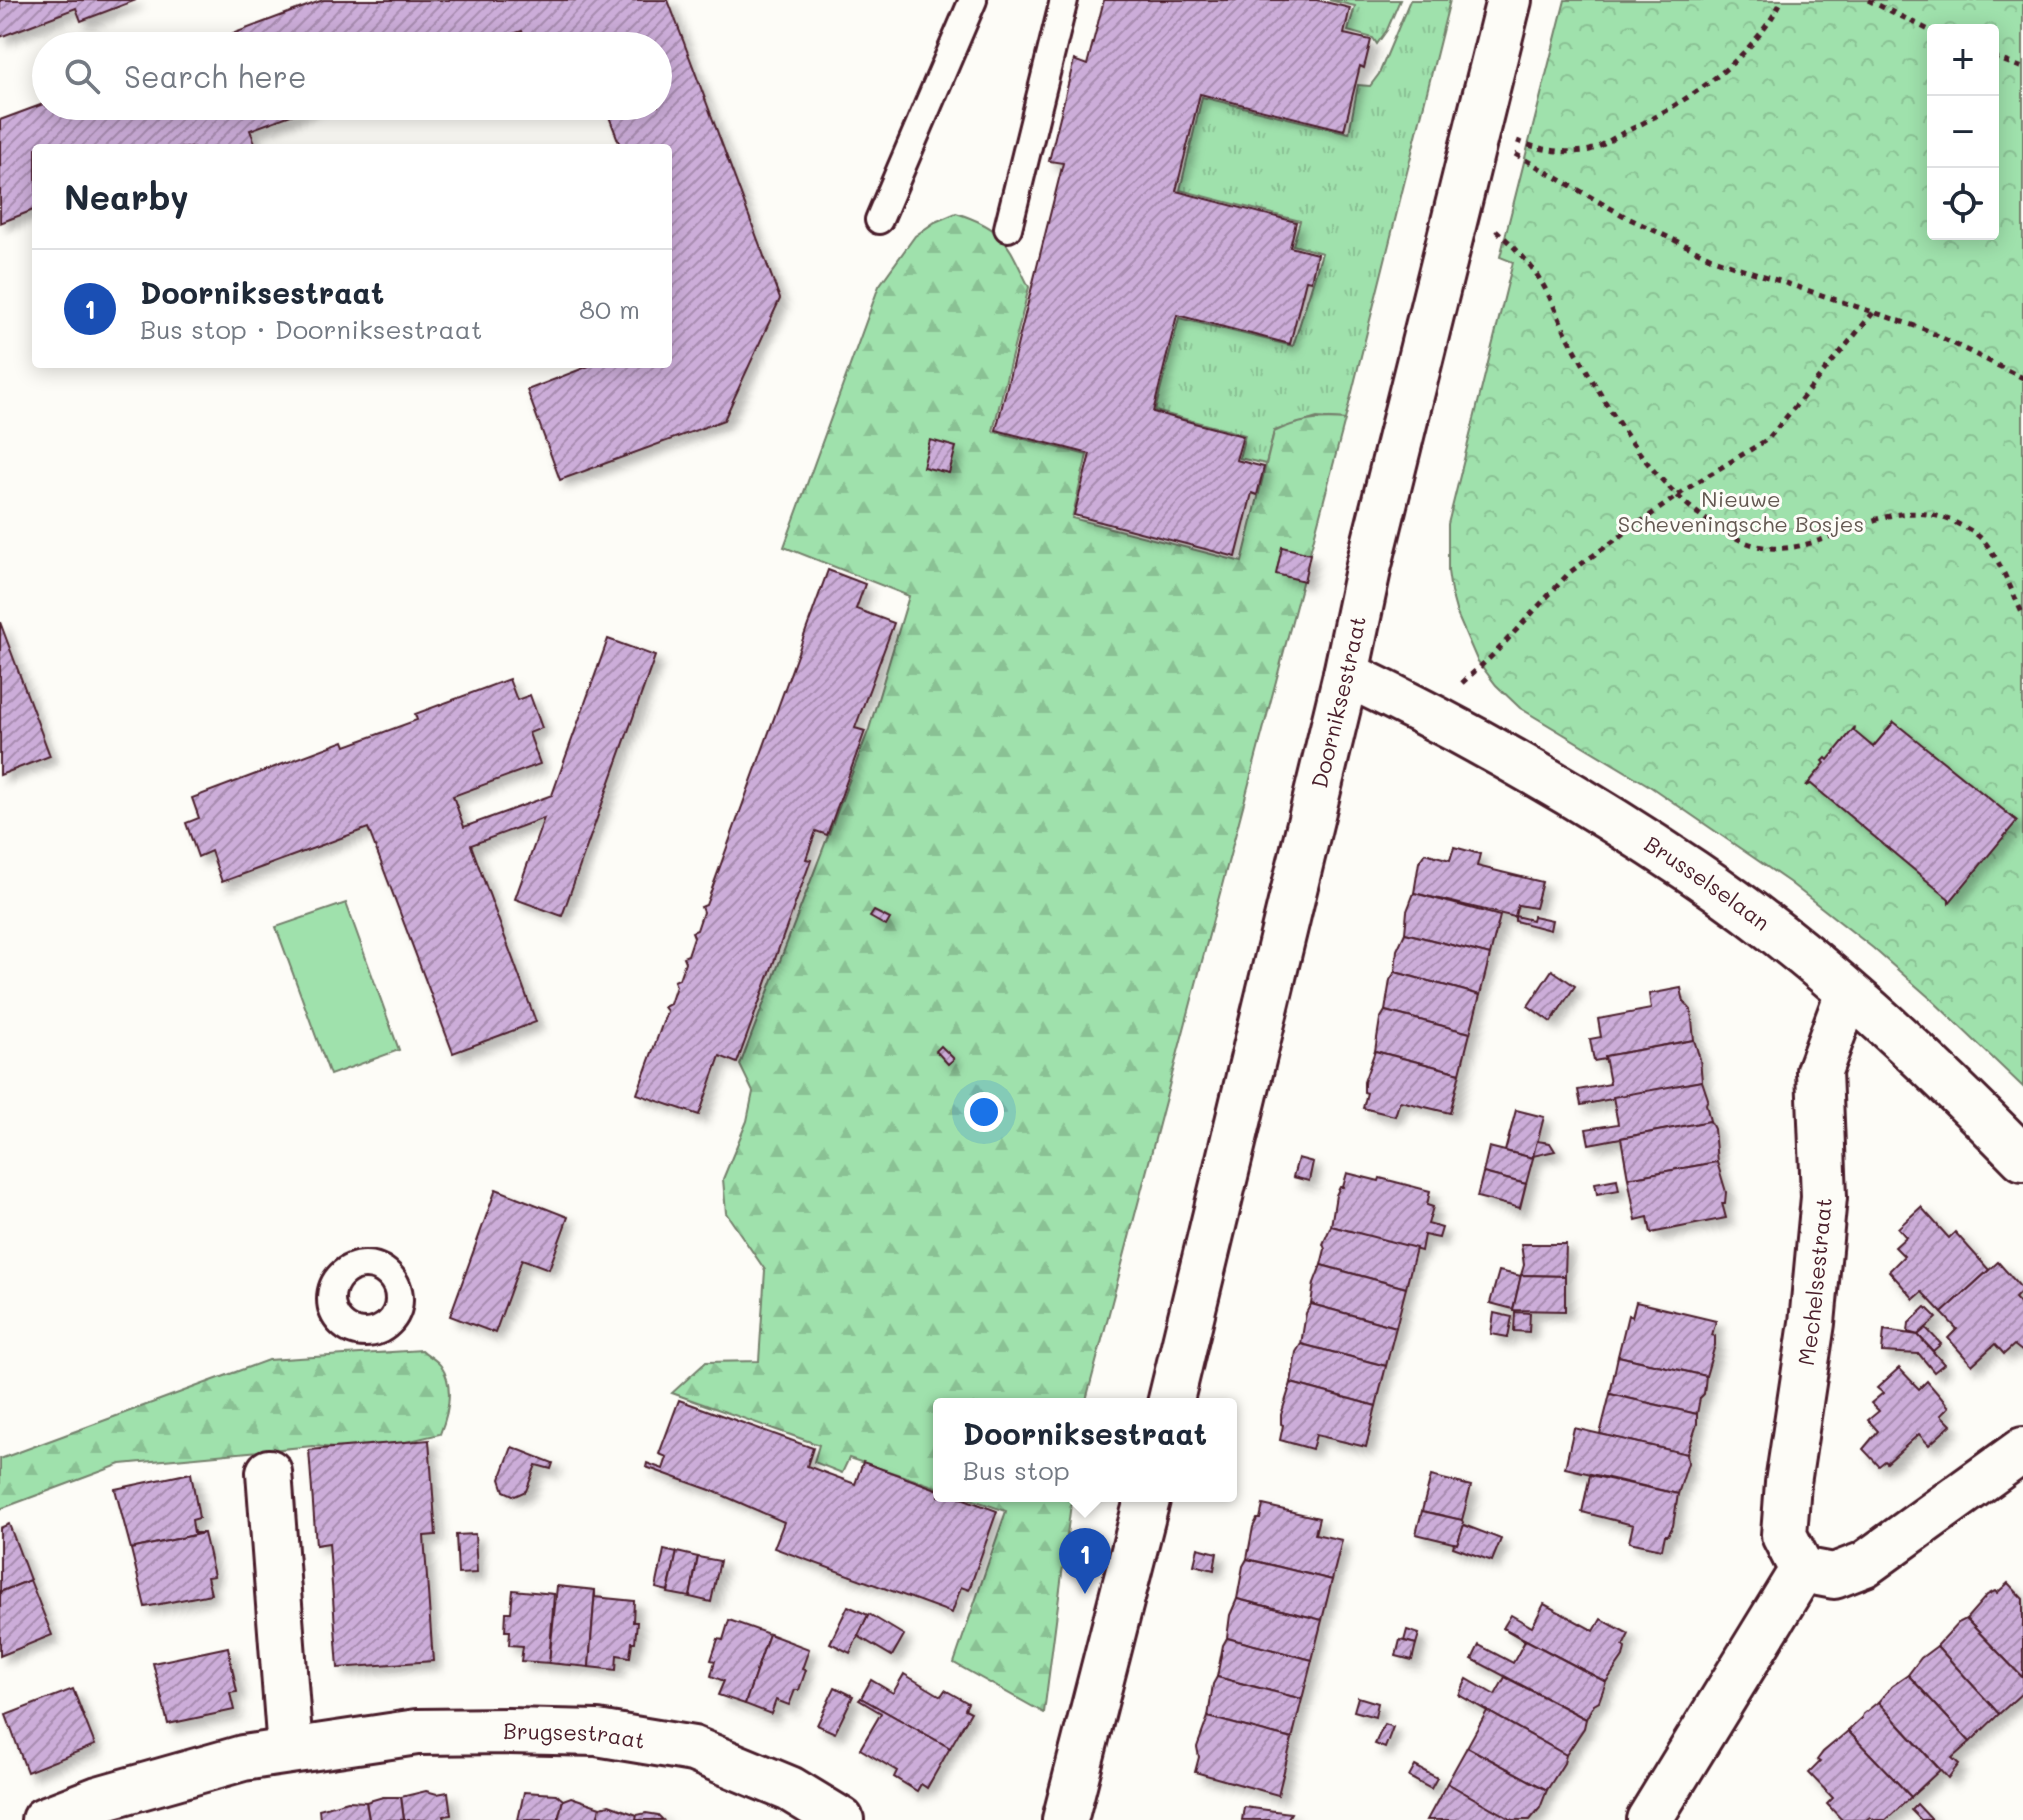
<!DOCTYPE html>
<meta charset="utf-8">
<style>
:root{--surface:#fff;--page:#f6f6f7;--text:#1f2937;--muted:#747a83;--line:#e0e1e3;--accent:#7c3aed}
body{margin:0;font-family:Mali,sans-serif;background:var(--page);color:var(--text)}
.controls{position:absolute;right:24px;top:24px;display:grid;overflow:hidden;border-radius:8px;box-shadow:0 4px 20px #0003}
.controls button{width:72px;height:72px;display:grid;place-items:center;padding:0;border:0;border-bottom:2px solid var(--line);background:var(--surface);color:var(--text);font:40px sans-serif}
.you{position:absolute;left:984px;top:1112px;width:28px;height:28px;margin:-20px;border:6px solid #fff;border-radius:50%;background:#1a73e8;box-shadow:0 0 0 12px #1a73e833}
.badge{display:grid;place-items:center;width:52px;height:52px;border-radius:50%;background:var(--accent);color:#fff;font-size:26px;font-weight:700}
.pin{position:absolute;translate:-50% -66px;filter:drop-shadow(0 2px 4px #0008)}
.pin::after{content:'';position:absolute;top:42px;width:28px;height:24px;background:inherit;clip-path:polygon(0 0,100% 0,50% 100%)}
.popup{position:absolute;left:933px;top:1398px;width:304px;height:104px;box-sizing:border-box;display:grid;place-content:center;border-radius:8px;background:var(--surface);filter:drop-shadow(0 2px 6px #0005);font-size:26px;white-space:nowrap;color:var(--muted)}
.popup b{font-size:30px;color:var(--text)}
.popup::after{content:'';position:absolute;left:50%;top:100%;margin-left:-16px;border:16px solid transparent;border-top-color:var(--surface)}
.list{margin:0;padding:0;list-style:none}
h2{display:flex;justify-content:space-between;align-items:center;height:104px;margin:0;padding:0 32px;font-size:34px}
h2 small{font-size:26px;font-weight:400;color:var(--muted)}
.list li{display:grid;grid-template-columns:52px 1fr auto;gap:24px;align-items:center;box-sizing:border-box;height:120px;padding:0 32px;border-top:2px solid var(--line)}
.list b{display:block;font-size:30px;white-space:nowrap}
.list p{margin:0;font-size:26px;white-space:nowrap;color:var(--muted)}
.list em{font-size:26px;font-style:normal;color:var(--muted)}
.icon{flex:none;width:44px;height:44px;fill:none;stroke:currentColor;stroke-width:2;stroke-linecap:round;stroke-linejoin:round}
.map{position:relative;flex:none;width:2023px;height:1820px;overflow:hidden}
.search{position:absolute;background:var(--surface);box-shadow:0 4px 20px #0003;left:32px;top:32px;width:640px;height:88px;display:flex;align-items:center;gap:20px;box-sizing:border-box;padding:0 28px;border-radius:44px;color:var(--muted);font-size:30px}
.panel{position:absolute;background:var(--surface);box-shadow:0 4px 20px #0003;left:32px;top:144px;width:640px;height:224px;border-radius:8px}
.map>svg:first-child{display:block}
.grass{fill:url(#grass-tufts);stroke:#74806c;stroke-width:2}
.forest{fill:url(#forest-firs);stroke:#74806c;stroke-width:2}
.park{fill:url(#park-crowns);stroke:#74806c;stroke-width:2;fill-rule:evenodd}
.garden{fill:#9fe1ac;stroke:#74806c;stroke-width:2}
.building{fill:url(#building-hatch);stroke:#4a1f2b;stroke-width:2;filter:url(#shadow)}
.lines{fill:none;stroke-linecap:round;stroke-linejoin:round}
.service-casing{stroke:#4a1f2b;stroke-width:32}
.minor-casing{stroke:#4a1f2b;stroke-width:50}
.path{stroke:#4a1f2b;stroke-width:5;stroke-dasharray:6 6;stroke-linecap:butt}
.service{stroke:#fdfcf7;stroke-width:26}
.minor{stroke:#fdfcf7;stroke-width:44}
.labels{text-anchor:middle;stroke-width:6;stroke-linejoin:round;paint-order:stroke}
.park-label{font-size:22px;fill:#645952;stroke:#fdfcf7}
.street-label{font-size:22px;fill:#4a1f2b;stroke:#fdfcf7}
</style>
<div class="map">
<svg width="2023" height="1820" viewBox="0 0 2023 1820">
<defs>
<pattern id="grass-tufts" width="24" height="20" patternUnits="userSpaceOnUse" patternTransform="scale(2)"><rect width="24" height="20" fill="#9fe1ac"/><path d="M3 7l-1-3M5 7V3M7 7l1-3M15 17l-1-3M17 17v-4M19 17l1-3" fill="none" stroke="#8ac194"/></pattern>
<pattern id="forest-firs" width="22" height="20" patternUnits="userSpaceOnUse" patternTransform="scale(2)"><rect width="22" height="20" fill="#9fe1ac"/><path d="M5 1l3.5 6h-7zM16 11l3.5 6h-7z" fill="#8ac194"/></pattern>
<pattern id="park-crowns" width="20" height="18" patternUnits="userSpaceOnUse" patternTransform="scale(2)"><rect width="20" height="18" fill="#9fe1ac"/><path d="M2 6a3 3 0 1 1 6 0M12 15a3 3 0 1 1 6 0" fill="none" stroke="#8ac194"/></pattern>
<pattern id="building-hatch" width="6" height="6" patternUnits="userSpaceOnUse" patternTransform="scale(2)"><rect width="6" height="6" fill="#ccadd9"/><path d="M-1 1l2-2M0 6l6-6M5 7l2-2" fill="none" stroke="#a88cb0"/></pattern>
<filter id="shadow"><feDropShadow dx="7" dy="7" stdDeviation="4" flood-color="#0004"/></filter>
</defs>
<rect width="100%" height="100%" fill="#fdfcf7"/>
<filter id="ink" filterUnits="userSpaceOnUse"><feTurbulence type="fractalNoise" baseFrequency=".0125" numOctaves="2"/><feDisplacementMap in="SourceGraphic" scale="16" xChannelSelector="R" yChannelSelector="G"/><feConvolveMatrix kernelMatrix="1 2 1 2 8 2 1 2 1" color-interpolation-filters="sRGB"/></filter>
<g filter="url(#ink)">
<g class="grass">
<polygon points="1329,0 1400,0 1387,30 1377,44 1373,38 1348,31 1355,6"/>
<polygon points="1410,0 1450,0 1345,420 1317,418 1274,431 1266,464 1239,458 1245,435 1155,411 1179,318 1293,346 1322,253 1293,245 1300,221 1180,190 1202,97 1349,133 1358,85 1370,86 1379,74"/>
</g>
<g class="forest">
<path d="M956 213C1006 229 1007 243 1029 287L993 431 1087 455 1072 518 1242 562 1274 432C1299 420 1318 418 1345 420L1085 1404H939V1488L849 1458 842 1473 814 1462 819 1445 672 1393 706 1362 759 1361 765 1270 726 1213 723 1179 747 1121 753 1092 740 1065 869 729 909 596 784 547 879 286 915 236 935 222Z"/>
<path d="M422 1350C427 1355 437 1360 441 1366 455 1387 448 1414 440 1434L367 1451 313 1446 121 1464 0 1509V1459L268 1360Z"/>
<polygon points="962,1496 1072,1496 1044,1713 954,1663 1006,1511"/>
</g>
<path class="park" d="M1565 0H2023V1087L1931 999 1873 948 1789 882 1648 785 1520 708 1496 685 1477 660 1457 614 1451 592 1448 571V524L1513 262 1500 257ZM1933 30H1993V234H1933Z"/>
<polygon class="garden" points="346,903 399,1050 330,1075 276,927"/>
<g class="building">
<polygon points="0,0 136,0 81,21 76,8 0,37"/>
<polygon points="323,0 668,0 780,299 724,420 560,480 527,390 594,364 668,364 668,148 621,148 605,106 658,106 658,46 528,46 522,31 475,46 200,46"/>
<polygon points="1104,0 1317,0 1350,8 1344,34 1371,40 1364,68 1360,66 1344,130 1200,94 1176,191 1296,222 1290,247 1317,254 1311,281 1306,280 1290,344 1177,315 1153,412 1243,436 1236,460 1264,467 1257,495 1252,493 1236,557 1074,515 1090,454 996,430 1063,163 1049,161 1074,60 1087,65"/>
<polygon points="46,103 46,106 315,106 250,130 257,148 36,148 36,209 0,223 0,120"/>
<polygon points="930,440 956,447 949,473 923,467"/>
<polygon points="1282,547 1310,554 1304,581 1276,574"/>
<polygon points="828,570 865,584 856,609 894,623 855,728 865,731 827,835 816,831 806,859 811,860 737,1063 720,1056 699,1115 637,1094 667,1011 664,1007 670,1004 676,986 674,981 679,979 685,962 683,957 688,955 694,937 692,932 697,930 703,912 701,907 706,905"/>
<polygon points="0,622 50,756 0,775"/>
<polygon points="608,639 655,656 562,916 515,899 544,818 471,845 536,1022 453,1053 368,828 222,882 211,851 198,857 186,823 199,818 192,798 344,741 346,746 417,720 415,714 509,679 517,700 530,695 542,728 529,733 540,764 453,796 464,827 552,795"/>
<polygon points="1894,722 2017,821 1949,903 1949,899 1811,784 1806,786 1825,763 1823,761 1826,758 1828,760 1855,727 1854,731 1873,747"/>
<polygon points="1454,847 1480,854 1477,866 1542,882 1535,908 1518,905 1515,916 1532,920 1533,916 1552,920 1550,930 1515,921 1515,917 1414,893 1419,862 1425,853 1450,860"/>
<polygon points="1414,893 1500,916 1490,955 1405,933 1407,911"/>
<polygon points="874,911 890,919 886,926 870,917"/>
<polygon points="1405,933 1490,955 1480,995 1395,972 1397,950"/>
<polygon points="1552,970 1575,986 1551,1022 1528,1006"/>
<polygon points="1395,972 1480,995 1470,1033 1385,1011 1390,980"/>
<polygon points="1681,988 1684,1002 1691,1010 1694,1040 1605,1056 1605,1059 1594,1061 1590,1039 1601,1037 1598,1019 1651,1009 1649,994"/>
<polygon points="1385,1011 1470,1033 1460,1073 1375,1051 1380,1019"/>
<polygon points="1694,1040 1700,1059 1702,1081 1581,1105 1578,1090 1610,1084 1605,1056"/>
<polygon points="941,1046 954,1059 948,1064 936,1051"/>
<polygon points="1375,1051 1460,1073 1450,1113 1400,1101 1395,1116 1363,1108 1367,1093 1364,1092 1364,1082"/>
<polygon points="1702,1081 1708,1099 1706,1104 1710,1121 1589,1144 1586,1129 1618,1124 1613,1097"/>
<polygon points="1516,1110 1544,1117 1533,1158 1505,1151"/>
<polygon points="1710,1121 1714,1129 1717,1162 1628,1178 1621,1138"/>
<polygon points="1537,1141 1550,1143 1555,1151 1533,1156"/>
<polygon points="1489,1147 1533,1158 1526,1184 1483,1173"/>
<polygon points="1298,1158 1313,1162 1309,1181 1293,1177"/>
<polygon points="1717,1162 1726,1192 1725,1203 1722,1203 1726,1218 1651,1233 1648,1217 1636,1220 1628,1178"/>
<polygon points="1347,1173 1379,1181 1380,1178 1430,1191 1427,1205 1433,1207 1428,1224 1442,1228 1439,1238 1424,1235 1421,1251 1331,1226 1336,1195 1340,1187 1343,1187"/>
<polygon points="1483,1173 1526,1184 1520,1208 1477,1197"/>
<polygon points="1617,1179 1619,1190 1597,1194 1595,1183"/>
<polygon points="496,1189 568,1217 549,1269 522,1259 495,1333 450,1316"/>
<polygon points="1921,1207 1949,1238 1955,1232 1989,1270 1942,1313 1922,1292 1914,1299 1889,1271 1904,1256 1895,1247 1906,1237 1898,1228"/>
<polygon points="1331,1226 1416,1248 1406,1288 1321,1265 1325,1249 1323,1244"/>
<polygon points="1521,1244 1566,1244 1565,1276 1521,1275 1524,1265"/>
<polygon points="1998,1262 2023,1290 2015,1298 2023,1307 2023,1352 2014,1345 2004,1354 1995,1344 1972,1365 1948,1338 1957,1329 1942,1313"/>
<polygon points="1321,1265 1406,1288 1396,1327 1311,1304 1314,1283"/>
<polygon points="1499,1271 1521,1276 1513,1309 1490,1303"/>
<polygon points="1521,1275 1565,1276 1565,1311 1513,1310"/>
<polygon points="1636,1302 1716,1321 1712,1335 1715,1336 1715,1345 1706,1376 1618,1356 1628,1315 1632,1317"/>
<polygon points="1311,1304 1396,1327 1386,1366 1301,1344 1306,1313"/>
<polygon points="1926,1307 1937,1318 1918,1335 1908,1332 1909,1323"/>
<polygon points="1515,1312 1530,1313 1529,1332 1514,1331"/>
<polygon points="1494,1313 1512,1317 1508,1337 1491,1334"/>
<polygon points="1926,1328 1941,1344 1933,1351 1918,1335"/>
<polygon points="1884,1330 1918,1335 1944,1364 1934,1372 1919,1354 1882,1352"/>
<polygon points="1301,1344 1386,1366 1376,1406 1291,1383 1296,1352"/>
<polygon points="1618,1356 1706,1376 1704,1394 1700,1398 1697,1414 1610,1394"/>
<polygon points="1899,1368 1919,1389 1927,1381 1949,1407 1941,1415 1951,1425 1929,1445 1919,1434 1887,1463 1885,1461 1879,1466 1863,1449 1878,1431 1868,1420 1879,1411 1871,1403 1883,1393 1877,1388"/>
<polygon points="1291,1383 1376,1406 1366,1447 1316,1435 1312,1449 1280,1440 1283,1425 1281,1424 1281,1415"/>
<polygon points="1610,1394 1697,1414 1697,1424 1687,1454 1600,1434"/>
<polygon points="679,1400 813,1448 807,1466 855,1484 863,1462 939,1490 939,1496 956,1496 997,1511 969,1590 961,1587 952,1613 774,1548 784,1522 713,1491 646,1467 647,1463 663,1469 667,1457 659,1454"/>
<polygon points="1574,1428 1687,1454 1688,1463 1678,1494 1565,1468"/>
<polygon points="429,1440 436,1535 424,1536 433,1661 338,1668 329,1543 316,1545 309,1450"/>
<polygon points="512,1447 553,1463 551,1469 536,1465 526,1491 515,1496 504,1491 500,1479"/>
<polygon points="191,1473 199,1518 192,1520 194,1533 204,1533 131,1549 115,1489"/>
<polygon points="1590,1475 1678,1494 1673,1526 1668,1535 1665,1535 1662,1549 1629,1542 1633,1525 1582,1512"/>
<polygon points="1431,1476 1471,1486 1462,1520 1422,1511"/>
<polygon points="1263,1505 1319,1518 1315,1534 1342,1540 1332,1580 1247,1559 1253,1527 1257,1519 1260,1519"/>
<polygon points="1422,1511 1462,1520 1464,1525 1457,1544 1416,1534"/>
<polygon points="9,1524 30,1580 0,1592 0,1528"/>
<polygon points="1464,1525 1501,1539 1492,1561 1453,1547 1454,1543 1457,1544"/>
<polygon points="204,1533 214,1576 207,1577 211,1594 145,1607 131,1549"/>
<polygon points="475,1534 477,1573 458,1574 456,1535"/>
<polygon points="1198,1548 1217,1553 1214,1570 1194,1565"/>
<polygon points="664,1550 677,1553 668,1591 656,1588"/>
<polygon points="677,1552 698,1557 690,1597 668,1593"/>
<polygon points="698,1557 720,1561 711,1602 690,1597"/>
<polygon points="1247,1559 1332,1580 1322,1620 1237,1599 1243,1566"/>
<polygon points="30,1580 52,1635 0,1656 0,1592"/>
<polygon points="2008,1583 2023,1599 2023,1678 1966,1619 1987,1595 1995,1591 1997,1593"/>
<polygon points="557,1586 595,1590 589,1667 549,1663"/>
<polygon points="513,1590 554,1594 549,1663 521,1661 523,1646 509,1645 510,1631 505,1631 506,1612 511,1612"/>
<polygon points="595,1590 595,1597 634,1601 633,1622 637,1622 635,1642 632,1642 630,1657 617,1655 616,1670 589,1667"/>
<polygon points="1237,1599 1322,1620 1312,1660 1227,1638 1230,1615"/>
<polygon points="1544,1604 1594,1631 1601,1619 1629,1634 1623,1646 1625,1648 1623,1657 1606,1682 1503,1628 1511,1615 1532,1627"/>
<polygon points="848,1606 868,1615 850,1653 830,1643"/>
<polygon points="869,1614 904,1635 892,1656 858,1636"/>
<polygon points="1966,1619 2023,1678 2023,1692 1999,1714 1937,1646 1958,1623"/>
<polygon points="729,1620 769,1634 745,1704 718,1695 724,1681 711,1676 715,1661 711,1660 718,1639 723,1640"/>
<polygon points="1503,1628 1606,1682 1599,1701 1594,1704 1586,1719 1472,1659 1479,1645 1513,1663 1525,1641"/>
<polygon points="1407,1630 1419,1634 1416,1644 1404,1641"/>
<polygon points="769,1634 809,1649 802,1669 806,1670 799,1690 795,1690 789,1705 776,1700 771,1714 745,1704"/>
<polygon points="1227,1638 1312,1660 1302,1699 1217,1677 1223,1645"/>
<polygon points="1400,1640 1416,1644 1412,1660 1396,1656"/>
<polygon points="1937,1646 1999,1714 1970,1742 1908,1675 1921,1658"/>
<polygon points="228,1647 237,1692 230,1693 234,1710 168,1724 153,1663"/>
<polygon points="904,1674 941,1696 945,1690 968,1703 965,1709 971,1712 950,1748 861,1698 871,1680 893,1693"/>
<polygon points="1908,1675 1970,1742 1952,1758 1959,1764 1948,1778 1878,1702 1892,1686"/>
<polygon points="1217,1677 1302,1699 1292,1739 1208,1717 1213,1684"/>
<polygon points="1505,1677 1586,1719 1584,1728 1566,1755 1459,1695 1467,1679 1495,1695"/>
<polygon points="835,1687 853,1696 835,1733 817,1725"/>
<polygon points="73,1689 95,1745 27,1772 6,1715"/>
<polygon points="1358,1697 1378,1703 1375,1717 1354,1711"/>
<polygon points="861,1698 950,1748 927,1788 921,1784 917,1791 894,1777 897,1771 860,1749 881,1713 859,1700"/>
<polygon points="1878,1702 1940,1770 1911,1797 1848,1731 1861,1719 1863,1714"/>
<polygon points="1487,1711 1566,1755 1564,1763 1547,1790 1467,1747"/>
<polygon points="1208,1717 1292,1739 1278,1795 1195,1772 1199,1757 1197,1747"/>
<polygon points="1384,1724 1393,1727 1385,1748 1375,1744"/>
<polygon points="1848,1731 1911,1797 1886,1820 1874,1820 1870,1817 1866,1820 1842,1820 1827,1804 1833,1798 1809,1773 1820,1762 1817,1760 1823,1752"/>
<polygon points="1467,1747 1547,1790 1540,1808 1530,1820 1512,1820 1447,1783"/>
<polygon points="1415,1766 1437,1778 1431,1789 1409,1777"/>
<polygon points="1447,1783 1512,1820 1427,1820"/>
<polygon points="426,1791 437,1794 448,1792 451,1815 443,1816 444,1820 404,1820 401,1797"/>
<polygon points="524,1792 556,1794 563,1800 558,1820 518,1820"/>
<polygon points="383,1797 401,1797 404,1820 369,1820 366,1802"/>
<polygon points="571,1797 600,1807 597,1820 558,1820 563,1800"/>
<polygon points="348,1801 366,1802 369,1820 320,1820 319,1809"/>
<polygon points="1917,1804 1932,1820 1921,1820 1911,1810"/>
<polygon points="609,1805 637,1815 636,1820 597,1820 600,1807"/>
<polygon points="1244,1807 1291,1813 1287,1820 1242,1820"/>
<polygon points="646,1813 658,1815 663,1820 636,1820 637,1815"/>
</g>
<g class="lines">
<defs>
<g id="service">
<polyline points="879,220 973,0"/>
<polyline points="1008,228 1064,0"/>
<circle cx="365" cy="1299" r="34"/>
</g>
<g id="minor">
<path id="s1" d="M1346 674C1466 731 1583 798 1693 872 1813 953 1922 1055 2023 1158"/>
<path id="s2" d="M1170 1404 1346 674 1369 565 1509 0"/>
<polyline points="269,1472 290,1750"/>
<polyline points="1802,1570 1834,1576 1865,1564 2023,1450"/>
<path id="s3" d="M44 1820 98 1799 243 1758 417 1732 509 1731 597 1733 693 1749 790 1789 841 1820"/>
<polyline points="1065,1820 1148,1496"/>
<path id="s4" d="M1649 1820 1802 1570 1784 1535 1788 1483 1812 1323 1824 1197 1819 1071 1848 993"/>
</g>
</defs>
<use href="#service" class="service-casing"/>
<use href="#minor" class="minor-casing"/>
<g class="path">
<polyline points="1868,0 1933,32"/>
<polyline points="1993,57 2023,68"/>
<path d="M1517 141C1538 149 1566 155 1590 150 1601 147 1613 138 1623 133 1685 103 1750 63 1782 0"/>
<polyline points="1515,154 1626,217 1716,260 1924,329 2023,378"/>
<path d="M1496 230C1512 245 1529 261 1540 280 1551 297 1558 317 1567 335 1609 411 1655 496 1736 538 1814 578 1870 487 1952 521 1962 526 1974 531 1983 540 2001 561 2011 590 2023 615"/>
<polyline points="1462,683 1495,653 1570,572 1694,484 1768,439 1873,313"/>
</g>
<use href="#service" class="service"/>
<use href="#minor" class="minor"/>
</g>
</g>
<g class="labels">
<g class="park-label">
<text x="1741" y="507">Nieuwe<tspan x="1741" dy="25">Scheveningsche Bosjes</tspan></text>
</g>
<g class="street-label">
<text dy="8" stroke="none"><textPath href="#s2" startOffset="722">Doorniksestraat</textPath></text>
<text dy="8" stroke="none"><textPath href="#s1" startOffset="418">Brusselselaan</textPath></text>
<text dy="8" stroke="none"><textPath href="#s4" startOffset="588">Mechelsestraat</textPath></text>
<text dy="8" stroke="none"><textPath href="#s3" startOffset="542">Brugsestraat</textPath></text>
</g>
</g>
</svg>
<div class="controls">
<button>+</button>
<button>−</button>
<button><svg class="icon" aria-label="locate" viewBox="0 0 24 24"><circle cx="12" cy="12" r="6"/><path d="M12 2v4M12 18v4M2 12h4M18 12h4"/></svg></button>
</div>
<div class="you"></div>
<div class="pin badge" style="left:1085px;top:1594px;background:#1a4fb4">1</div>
<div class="popup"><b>Doorniksestraat</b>Bus stop</div>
<div class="search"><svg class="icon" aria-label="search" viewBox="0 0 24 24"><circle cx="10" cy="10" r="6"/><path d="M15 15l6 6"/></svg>Search here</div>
<section class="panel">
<h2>Nearby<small></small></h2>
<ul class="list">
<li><span class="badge" style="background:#1a4fb4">1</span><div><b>Doorniksestraat</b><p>Bus stop · Doorniksestraat</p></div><em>80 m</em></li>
</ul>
</section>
</div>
